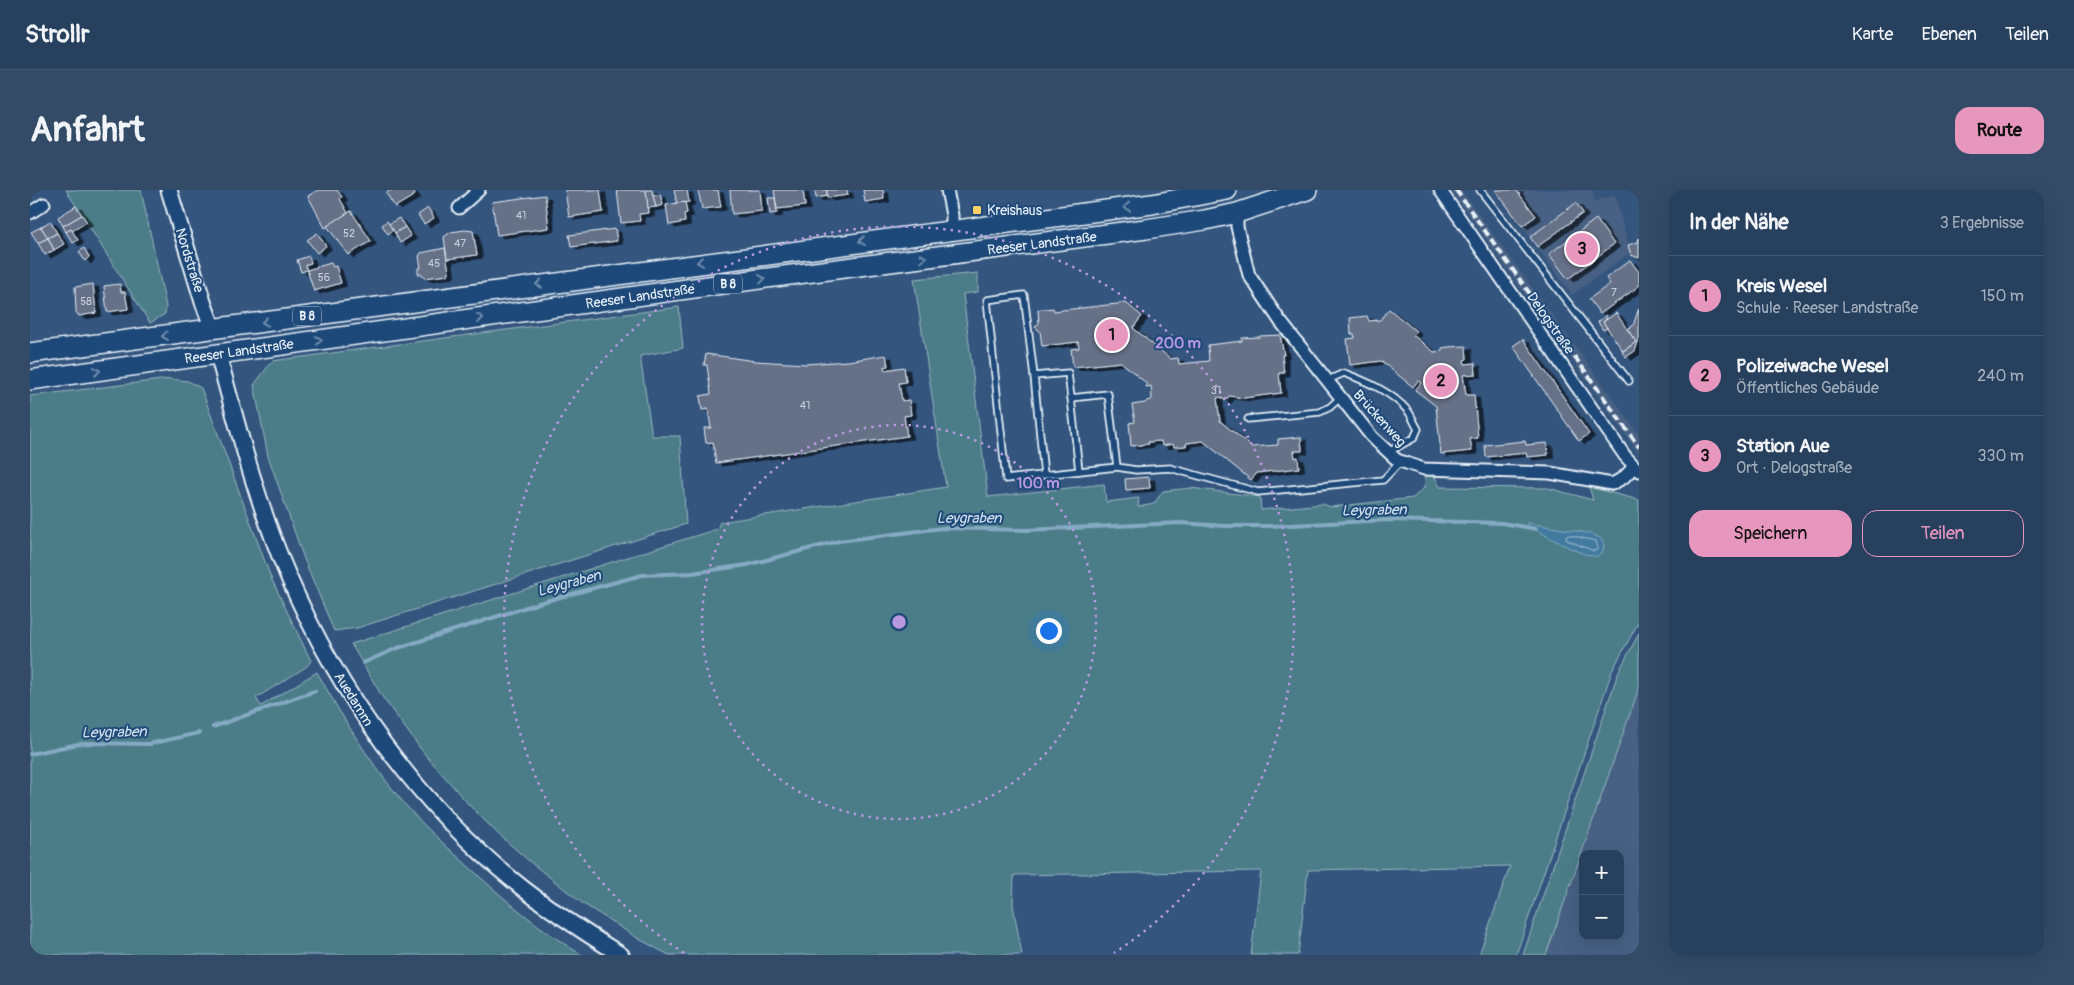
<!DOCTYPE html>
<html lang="de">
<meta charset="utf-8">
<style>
:root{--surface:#27405e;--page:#334b67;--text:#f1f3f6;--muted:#a4afbc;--line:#435973;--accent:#e797bd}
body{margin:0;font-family:Pangolin,sans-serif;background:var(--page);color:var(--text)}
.controls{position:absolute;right:15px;bottom:15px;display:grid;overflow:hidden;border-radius:10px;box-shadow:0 5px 20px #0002}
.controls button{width:45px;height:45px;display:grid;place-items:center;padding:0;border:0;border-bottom:1px solid var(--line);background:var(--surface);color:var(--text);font:25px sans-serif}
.you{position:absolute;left:1018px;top:440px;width:18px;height:18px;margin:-12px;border:4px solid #fff;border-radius:50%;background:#1a73e8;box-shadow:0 0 0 8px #1a73e833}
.badge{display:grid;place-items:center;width:32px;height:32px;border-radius:50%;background:var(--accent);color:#111;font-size:16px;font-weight:700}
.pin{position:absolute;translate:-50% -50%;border:2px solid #fff;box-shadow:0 1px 5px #0006}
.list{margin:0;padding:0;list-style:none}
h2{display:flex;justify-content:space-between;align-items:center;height:65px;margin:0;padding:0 20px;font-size:21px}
h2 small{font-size:16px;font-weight:400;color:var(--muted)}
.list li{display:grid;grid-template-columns:32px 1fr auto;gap:15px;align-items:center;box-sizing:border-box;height:80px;padding:0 20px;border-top:1px solid var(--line)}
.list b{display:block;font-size:19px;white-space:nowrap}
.list p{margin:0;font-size:16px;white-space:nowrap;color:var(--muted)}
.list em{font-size:16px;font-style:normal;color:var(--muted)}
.actions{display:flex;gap:10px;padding:15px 20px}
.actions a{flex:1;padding:11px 0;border:1px solid var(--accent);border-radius:15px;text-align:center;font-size:18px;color:var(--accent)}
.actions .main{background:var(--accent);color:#111}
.map{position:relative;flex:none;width:1609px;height:765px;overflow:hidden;border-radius:15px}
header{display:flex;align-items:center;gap:30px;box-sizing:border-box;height:70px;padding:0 25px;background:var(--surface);border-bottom:1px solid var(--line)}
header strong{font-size:24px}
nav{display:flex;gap:28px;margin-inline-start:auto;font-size:18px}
.intro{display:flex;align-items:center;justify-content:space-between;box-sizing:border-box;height:120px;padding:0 30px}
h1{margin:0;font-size:35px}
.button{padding:12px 22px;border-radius:15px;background:var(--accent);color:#111;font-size:18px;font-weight:700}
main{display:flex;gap:30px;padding:0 30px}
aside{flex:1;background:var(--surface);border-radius:15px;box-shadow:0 5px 20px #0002}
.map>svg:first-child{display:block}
.built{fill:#466083;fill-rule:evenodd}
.green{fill:#4b7d88;stroke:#9ab7c0}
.water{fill:#437aa0;stroke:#85aac3}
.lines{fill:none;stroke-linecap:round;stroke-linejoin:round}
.shore{stroke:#a6c1d5;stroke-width:1}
.stream{stroke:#85aac3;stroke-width:4}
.building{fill:#666f87;stroke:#e8f1f8;filter:url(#shadow)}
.service-casing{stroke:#e8f1f8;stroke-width:9}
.minor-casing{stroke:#e8f1f8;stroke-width:15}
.tertiary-casing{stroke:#e8f1f8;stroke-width:19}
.primary-casing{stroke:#e8f1f8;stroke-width:22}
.service{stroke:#1f4a7a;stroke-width:5.5}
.minor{stroke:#1f4a7a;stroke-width:11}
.tertiary{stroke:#1f4a7a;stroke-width:15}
.primary{stroke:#1f4a7a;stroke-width:19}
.rail{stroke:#e8f1f8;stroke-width:4;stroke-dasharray:8 4;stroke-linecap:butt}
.oneway{stroke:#6f8dac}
.ring{fill:none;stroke:#b798de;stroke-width:2.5;stroke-dasharray:2.5 5}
.poi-dot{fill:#ffd166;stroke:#1f4a7a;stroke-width:2}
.labels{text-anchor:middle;stroke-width:4;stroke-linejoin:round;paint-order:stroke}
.number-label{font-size:11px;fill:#c8d0dc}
.shield{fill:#1f4a7a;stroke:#acbfd2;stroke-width:1}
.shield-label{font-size:12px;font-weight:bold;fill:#e8f1f8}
.poi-label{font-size:14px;fill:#e8f1f8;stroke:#1f4a7a;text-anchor:start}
.street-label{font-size:14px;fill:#e8f1f8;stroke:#1f4a7a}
.water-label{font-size:15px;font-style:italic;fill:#cfdfeb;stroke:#1f4a7a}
.centre{fill:#b798de;stroke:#1f4a7a;stroke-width:2.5}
.ring-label{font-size:15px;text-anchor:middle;font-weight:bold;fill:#b798de;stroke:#1f4a7a;stroke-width:4;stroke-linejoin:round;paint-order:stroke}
</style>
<header>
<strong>Strollr</strong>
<nav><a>Karte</a><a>Ebenen</a><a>Teilen</a></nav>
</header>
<div class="intro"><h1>Anfahrt</h1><a class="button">Route</a></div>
<main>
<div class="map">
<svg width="1609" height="765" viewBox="0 0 1609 765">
<defs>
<filter id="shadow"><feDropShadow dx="5.5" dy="3" stdDeviation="0" flood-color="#0009"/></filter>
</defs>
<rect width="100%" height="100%" fill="#34557e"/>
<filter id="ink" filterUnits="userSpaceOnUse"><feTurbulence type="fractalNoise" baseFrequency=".02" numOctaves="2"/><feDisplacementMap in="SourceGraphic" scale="10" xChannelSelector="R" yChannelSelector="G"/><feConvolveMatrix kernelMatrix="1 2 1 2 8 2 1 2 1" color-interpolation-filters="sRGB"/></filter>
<g filter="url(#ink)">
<g class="built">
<polygon points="1421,0 1431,0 1585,211 1609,245 1609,264"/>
<polygon points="1465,0 1562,0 1565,11 1585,5 1601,65 1598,64 1542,105"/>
<path d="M1609 498V765H1516ZM1553 664H1590V746H1553Z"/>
</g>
<g class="green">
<polygon points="36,0 111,0 136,116 135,124 120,133"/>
<polygon points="948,83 948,102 933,104 958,307 1074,294 1076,312 1109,308 1108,317 1124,314 1133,301 1161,298 1230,307 1231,320 1293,314 1301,317 1383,308 1394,298 1395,285 1404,285 1410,297 1518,298 1563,310 1559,297 1609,310 1609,431 1582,481 1486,765 1449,765 1480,676 1278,680 1268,765 1221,765 1231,681 984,685 983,715 992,765 639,765 609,749 552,713 499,671 466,642 440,616 393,562 353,508 321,454 687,339 690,332 916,297 884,89"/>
<polygon points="649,117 653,158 610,166 622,246 650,246 656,334 327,438 304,441 274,369 238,266 224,195 242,171"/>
<path d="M139 189 158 191 171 198 241 388 281 471 276 477 226 508 231 516 287 482C311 525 337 568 368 606 389 632 414 654 438 676 475 710 509 739 552 765H0V206Z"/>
<polygon points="1609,443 1609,498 1516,765 1493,765 1588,483"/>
</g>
<path class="water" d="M1497 333 1558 343 1570 348 1574 354 1573 361C1570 364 1568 367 1563 366 1547 364 1512 343 1497 335Z"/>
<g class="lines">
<polygon class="shore" points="1539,345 1566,351 1568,359 1564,361 1537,350 1536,347"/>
<g class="stream">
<polyline points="333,473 365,459 512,412 612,385 662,383 717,375 809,351 912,338 996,340 1150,333 1195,336 1241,336 1358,330 1472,333 1506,339"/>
<polyline points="183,537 285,501"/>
<polyline points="0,564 53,553 119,554 169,543"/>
</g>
</g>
<g class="building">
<polygon points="288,0 307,0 312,7 310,9 318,23 295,38 278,6"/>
<polygon points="361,0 382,0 385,5 365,17 356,3"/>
<polygon points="535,0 570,0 573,22 539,27"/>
<polygon points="587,0 616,0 619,23 609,24 610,31 591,33"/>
<polygon points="616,0 622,0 626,17 618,18"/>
<polygon points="644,0 657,0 659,12 647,14"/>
<polygon points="668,0 688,0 691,17 672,19"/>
<polygon points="700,0 730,0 732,21 702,24"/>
<polygon points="744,0 773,0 775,16 747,19"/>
<polygon points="785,0 797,0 797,6 786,8"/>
<polygon points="797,0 817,0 818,5 797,8"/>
<polygon points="833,0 853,0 854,9 835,12"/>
<polygon points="1465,0 1488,0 1486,0 1506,26 1492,36"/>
<polygon points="630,4 633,15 626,17 623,6"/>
<polygon points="515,5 519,38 467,45 462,12"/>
<polygon points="738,8 745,8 747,23 740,24"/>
<polygon points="655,12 657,23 654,24 655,32 639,35 636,15"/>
<polygon points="1546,13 1553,23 1507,57 1500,47"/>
<polygon points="46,16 52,25 33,36 28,27"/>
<polygon points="398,18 404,28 394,34 388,25"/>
<polygon points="321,21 341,51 318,65 297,36"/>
<polygon points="52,25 57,32 42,41 41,39 36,42 33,36"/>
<polygon points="369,28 375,37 365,43 359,34"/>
<polygon points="1566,29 1584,54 1538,89 1519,64"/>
<polygon points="20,31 27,43 18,48 11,37"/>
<polygon points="357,31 363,40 358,44 352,35"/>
<polygon points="11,37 18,48 8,53 1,42"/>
<polygon points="375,37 381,46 370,53 365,43"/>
<polygon points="41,39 48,50 43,53 36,42"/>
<polygon points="585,39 587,51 541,57 539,45"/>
<polygon points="435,40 443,41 447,65 417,69 414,47 421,42"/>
<polygon points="27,43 34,54 24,60 18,48"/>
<polygon points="287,43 296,56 287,63 277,50"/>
<polygon points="18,48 24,60 15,65 8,53"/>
<polygon points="1609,48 1609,68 1601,65 1598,55 1608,52"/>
<polygon points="54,58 59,67 55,71 49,62"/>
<polygon points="415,58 419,82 418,85 394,88 392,84 388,84 388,78 391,78 389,66 391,63"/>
<polygon points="279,66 281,73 275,75 277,80 271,82 267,70"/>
<polygon points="1600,70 1609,82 1609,96 1570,124 1559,109 1580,94 1576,88"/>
<polygon points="301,73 303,77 306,76 311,93 284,101 277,80"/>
<polygon points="63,94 66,123 49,126 46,122 45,97"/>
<polygon points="90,94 91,102 95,102 98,119 77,122 74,96"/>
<polygon points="1096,113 1112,126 1103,138 1141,169 1148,168 1149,174 1179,171 1178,155 1212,151 1212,148 1230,147 1230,146 1250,145 1254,165 1252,165 1254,183 1249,183 1251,203 1214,208 1199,206 1195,211 1191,207 1187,208 1190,231 1222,257 1248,255 1248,249 1271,247 1272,261 1264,261 1265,268 1268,267 1269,278 1227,283 1221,290 1173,251 1157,253 1156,256 1144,257 1143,254 1132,256 1131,251 1118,252 1119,254 1101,256 1099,233 1105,232 1102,215 1115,213 1118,210 1120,211 1122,209 1121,196 1116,197 1116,193 1091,172 1043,177 1041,159 1049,158 1048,152 1012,156 1010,141 1005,137 1009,133 1008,120 1023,118 1024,121"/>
<polygon points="1609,118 1609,149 1605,161 1596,167 1592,162 1606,152 1597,139 1603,136"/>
<polygon points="1359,119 1386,141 1383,145 1404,162 1412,161 1412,158 1418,157 1436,156 1437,169 1434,170 1435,174 1445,173 1446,184 1433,185 1436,205 1444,205 1448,248 1440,249 1442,261 1411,264 1406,216 1385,200 1391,193 1388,191 1383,197 1351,171 1320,175 1317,149 1325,148 1324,144 1321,144 1320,128 1337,126 1339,131 1350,130"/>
<polygon points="1586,123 1606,152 1593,161 1573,132"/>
<polygon points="1576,125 1577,128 1573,132 1577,138 1573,140 1568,132"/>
<polygon points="1493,149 1559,244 1549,251 1483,156"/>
<polygon points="676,164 725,171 776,174 818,171 856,165 858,176 854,177 855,180 874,177 876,192 869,193 872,211 879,210 881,225 874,226 877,246 686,273 683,252 676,253 674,238 681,238 678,219 672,220 670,206 681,204 677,175 674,175"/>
<polygon points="1495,251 1496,255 1517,253 1518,265 1497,267 1496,263 1456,267 1455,255"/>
<polygon points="1119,287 1120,298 1096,300 1095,289"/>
</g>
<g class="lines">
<defs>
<g id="service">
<polyline points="1450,0 1599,191"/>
<polyline points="1004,186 994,105 957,110 976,289 1087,277"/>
<path d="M1298 190 1314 183C1336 191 1362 202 1378 221 1382 226 1384 233 1388 239L1384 248 1358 262"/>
<polyline points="1218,229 1290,222 1300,217 1311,207"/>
<polyline points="1049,281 1041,208 1078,204 1087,277 1106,280 1140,278 1228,302 1353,290 1371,271"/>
<polyline points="1014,285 1004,186 1038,183 1041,208"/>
</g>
<g id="minor">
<polyline points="917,0 922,25 922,39"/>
<polyline points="1410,0 1595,266 1609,281"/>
<polyline points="429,18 449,0"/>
<polyline points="0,23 14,14"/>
<polyline points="1207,23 1207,37 1219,85 1250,131 1342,247 1367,270 1394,279 1520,283 1582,294 1593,288 1604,277"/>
</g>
<g id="tertiary">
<polyline points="139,0 173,112 183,139"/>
<path d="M188 164C208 239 228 316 259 388 309 504 386 612 485 692 518 719 554 742 591 765"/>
</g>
<g id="primary">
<polyline points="0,163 1122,14 1197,0"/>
<polyline points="0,190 722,90 1116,39 1175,30 1207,23 1277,0"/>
</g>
</defs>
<use href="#service" class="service-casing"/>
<use href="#minor" class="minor-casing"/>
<use href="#tertiary" class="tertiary-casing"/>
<use href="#primary" class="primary-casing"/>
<use href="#service" class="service"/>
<use href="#minor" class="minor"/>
<use href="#tertiary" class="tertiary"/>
<use href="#primary" class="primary"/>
<polyline class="rail" points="1426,0 1609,257"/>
</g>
<defs><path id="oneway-chevron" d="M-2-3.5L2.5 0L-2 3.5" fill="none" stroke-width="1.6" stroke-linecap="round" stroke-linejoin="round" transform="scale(1.25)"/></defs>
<g class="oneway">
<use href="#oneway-chevron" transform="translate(1097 17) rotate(173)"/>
<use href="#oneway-chevron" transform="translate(832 51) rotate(173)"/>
<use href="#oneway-chevron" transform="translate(893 68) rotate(-7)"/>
<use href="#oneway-chevron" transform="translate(670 72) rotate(172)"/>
<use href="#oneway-chevron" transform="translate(732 89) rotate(-7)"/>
<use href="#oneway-chevron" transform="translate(509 94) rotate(172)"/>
<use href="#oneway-chevron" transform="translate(450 128) rotate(-8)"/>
<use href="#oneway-chevron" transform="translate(235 132) rotate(172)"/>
<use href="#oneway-chevron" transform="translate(135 146) rotate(173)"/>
<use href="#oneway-chevron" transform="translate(289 150) rotate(-8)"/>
<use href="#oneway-chevron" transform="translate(67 181) rotate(-8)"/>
</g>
</g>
<g class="ring">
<circle cx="869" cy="432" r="197"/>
<path d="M654 763A395 395 0 1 1 1084 763"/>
</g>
<rect class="poi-dot" x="942" y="15" width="10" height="10" rx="2.5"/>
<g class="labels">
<g class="number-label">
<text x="491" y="29">41</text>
<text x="319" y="47">52</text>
<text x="430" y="57">47</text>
<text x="404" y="77">45</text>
<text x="294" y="91">56</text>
<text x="1584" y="106">7</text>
<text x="56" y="115">58</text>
<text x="1186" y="204">31</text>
<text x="775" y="219">41</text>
</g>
<g class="shield">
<rect x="684" y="84.5" width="28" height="19" rx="4"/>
<rect x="263" y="116.5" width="28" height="19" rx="4"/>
</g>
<g class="shield-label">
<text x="698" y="98">B 8</text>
<text x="277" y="130">B 8</text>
</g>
<g class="poi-label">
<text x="957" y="25">Kreishaus</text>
</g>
<g class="street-label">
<text transform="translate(1012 53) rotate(-7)" y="5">Reeser Landstraße</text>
<text transform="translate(160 70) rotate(73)" y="5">Nordstraße</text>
<text transform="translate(610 106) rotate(-8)" y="5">Reeser Landstraße</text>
<text transform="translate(1521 133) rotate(55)" y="5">Delogstraße</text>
<text transform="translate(209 161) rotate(-8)" y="5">Reeser Landstraße</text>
<text transform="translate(1350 228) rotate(48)" y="5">Brückenweg</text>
<text transform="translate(324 509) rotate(58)" y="5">Auedamm</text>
</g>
<g class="water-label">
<text transform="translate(1344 320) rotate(-1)" y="5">Leygraben</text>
<text x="939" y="333">Leygraben</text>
<text transform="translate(539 393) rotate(-15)" y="5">Leygraben</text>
<text transform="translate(84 542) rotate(-1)" y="5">Leygraben</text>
</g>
</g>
<circle cx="869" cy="432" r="8" class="centre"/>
<g class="ring-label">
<text x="1148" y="158">200 m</text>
<text x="1008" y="298">100 m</text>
</g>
</svg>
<div class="controls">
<button>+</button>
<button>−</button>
</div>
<div class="you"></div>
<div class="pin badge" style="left:1082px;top:145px">1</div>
<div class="pin badge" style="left:1411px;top:191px">2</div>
<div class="pin badge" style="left:1552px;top:59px">3</div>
</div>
<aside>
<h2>In der Nähe<small>3 Ergebnisse</small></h2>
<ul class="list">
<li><span class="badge">1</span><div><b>Kreis Wesel</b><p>Schule · Reeser Landstraße</p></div><em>150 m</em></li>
<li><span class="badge">2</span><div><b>Polizeiwache Wesel</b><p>Öffentliches Gebäude</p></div><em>240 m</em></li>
<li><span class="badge">3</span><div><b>Station Aue</b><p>Ort · Delogstraße</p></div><em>330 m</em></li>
</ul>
<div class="actions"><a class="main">Speichern</a><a>Teilen</a></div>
</aside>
</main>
